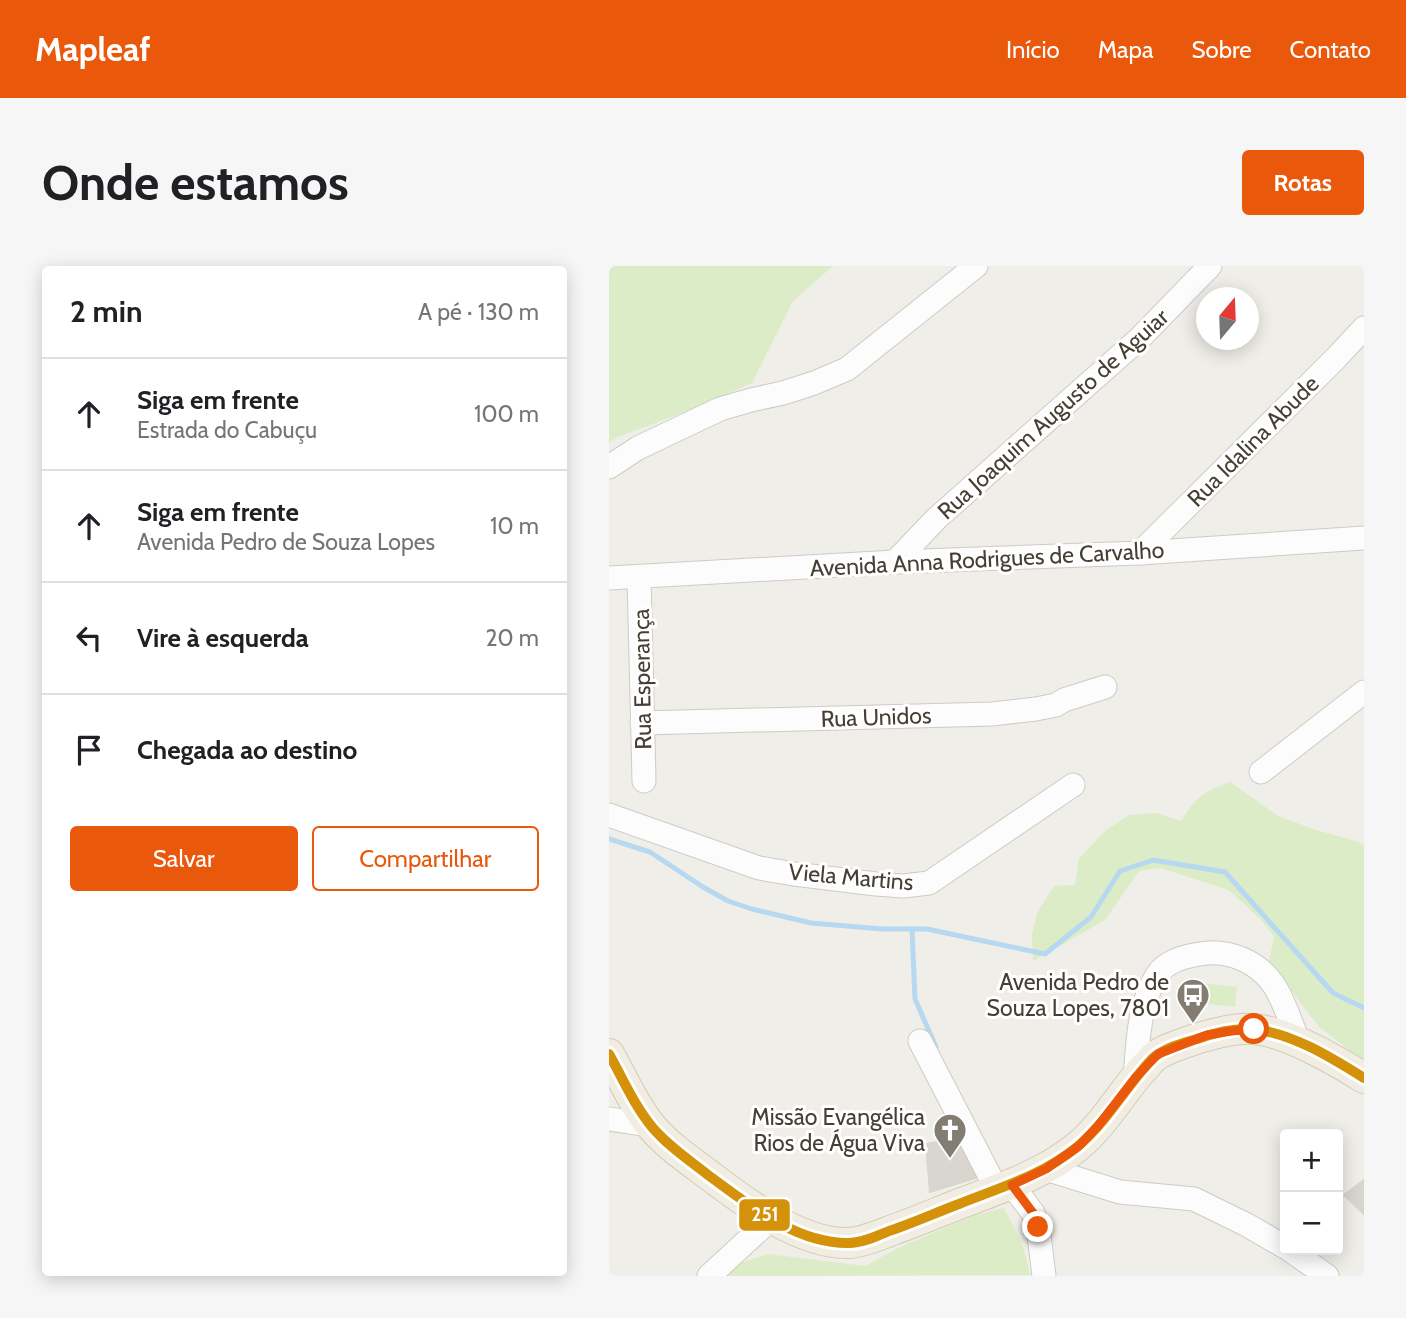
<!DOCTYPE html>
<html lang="pt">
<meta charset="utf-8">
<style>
:root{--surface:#fff;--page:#f6f6f6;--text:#202124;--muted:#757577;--line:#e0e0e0;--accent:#ea580c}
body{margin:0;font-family:Cabin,sans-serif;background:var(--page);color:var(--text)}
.controls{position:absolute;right:21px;bottom:21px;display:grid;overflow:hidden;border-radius:7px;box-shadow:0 4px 18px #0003}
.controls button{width:63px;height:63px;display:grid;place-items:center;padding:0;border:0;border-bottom:2px solid var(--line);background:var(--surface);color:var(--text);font:35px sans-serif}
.compass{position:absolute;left:587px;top:21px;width:63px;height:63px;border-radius:50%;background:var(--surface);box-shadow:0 4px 18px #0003;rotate:19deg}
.stop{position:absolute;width:21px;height:21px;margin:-16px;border:5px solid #ea580c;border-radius:50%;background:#fff}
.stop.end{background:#ea580c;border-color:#fff;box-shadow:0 2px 7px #0008}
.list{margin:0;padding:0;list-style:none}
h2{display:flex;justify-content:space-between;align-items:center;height:91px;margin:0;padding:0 28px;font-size:30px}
h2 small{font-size:23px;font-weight:400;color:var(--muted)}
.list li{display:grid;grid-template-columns:46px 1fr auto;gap:21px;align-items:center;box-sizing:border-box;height:112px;padding:0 28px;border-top:2px solid var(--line)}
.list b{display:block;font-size:26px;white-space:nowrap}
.list p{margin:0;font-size:23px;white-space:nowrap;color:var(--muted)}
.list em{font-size:23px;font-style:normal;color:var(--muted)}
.actions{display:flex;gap:14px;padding:21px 28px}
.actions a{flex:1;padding:16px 0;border:2px solid var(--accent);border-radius:7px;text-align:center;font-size:24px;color:var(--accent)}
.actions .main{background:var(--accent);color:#fff}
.icon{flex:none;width:38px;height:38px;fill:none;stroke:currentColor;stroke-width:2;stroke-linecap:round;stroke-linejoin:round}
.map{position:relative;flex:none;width:755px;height:1010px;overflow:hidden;border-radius:7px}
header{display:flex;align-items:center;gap:42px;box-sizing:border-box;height:98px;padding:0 35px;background:var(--accent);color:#fff}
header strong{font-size:33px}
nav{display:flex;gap:38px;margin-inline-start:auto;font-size:24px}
.intro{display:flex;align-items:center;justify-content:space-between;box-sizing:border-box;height:168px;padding:0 42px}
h1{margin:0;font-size:49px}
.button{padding:18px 32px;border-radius:7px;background:var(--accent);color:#fff;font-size:24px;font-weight:700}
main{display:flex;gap:42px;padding:0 42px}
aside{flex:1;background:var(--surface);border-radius:7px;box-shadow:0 4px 18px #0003}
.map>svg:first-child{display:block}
.green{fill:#dcecc6}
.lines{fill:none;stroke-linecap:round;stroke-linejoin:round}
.stream{stroke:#b6d8f0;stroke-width:5}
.building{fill:#d9d6d0;stroke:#d8d5ce;stroke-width:2}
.minor-casing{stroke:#cecbc6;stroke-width:25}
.major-casing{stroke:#d3cbb4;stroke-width:32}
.minor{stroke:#fdfcfc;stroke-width:23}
.major{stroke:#f1ede2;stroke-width:30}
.bus-1-casing{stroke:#fff;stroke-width:16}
.bus-1{stroke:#d4910a;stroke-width:10}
.route{stroke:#ea580c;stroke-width:9}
.labels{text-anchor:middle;stroke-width:6;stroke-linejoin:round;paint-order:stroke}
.street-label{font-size:23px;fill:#463f34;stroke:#fff}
.poi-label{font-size:23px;fill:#463f34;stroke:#fff;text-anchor:end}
.line-badge{stroke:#fff;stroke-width:2.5}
.badge-label{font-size:19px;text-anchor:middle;font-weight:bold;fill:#fff}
</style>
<header>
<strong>Mapleaf</strong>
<nav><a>Início</a><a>Mapa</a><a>Sobre</a><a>Contato</a></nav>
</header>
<div class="intro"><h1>Onde estamos</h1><a class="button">Rotas</a></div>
<main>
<aside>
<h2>2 min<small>A pé · 130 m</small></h2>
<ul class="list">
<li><svg class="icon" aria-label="ahead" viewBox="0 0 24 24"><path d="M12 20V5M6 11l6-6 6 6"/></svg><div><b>Siga em frente</b><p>Estrada do Cabuçu</p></div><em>100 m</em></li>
<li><svg class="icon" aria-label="ahead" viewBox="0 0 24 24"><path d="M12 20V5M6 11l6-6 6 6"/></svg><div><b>Siga em frente</b><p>Avenida Pedro de Souza Lopes</p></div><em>10 m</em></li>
<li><svg class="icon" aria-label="left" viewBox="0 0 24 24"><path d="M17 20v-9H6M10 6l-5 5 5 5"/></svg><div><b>Vire à esquerda</b></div><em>20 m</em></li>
<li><svg class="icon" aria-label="arrive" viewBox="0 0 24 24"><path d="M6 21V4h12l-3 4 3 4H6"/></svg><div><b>Chegada ao destino</b></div></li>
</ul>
<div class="actions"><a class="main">Salvar</a><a>Compartilhar</a></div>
</aside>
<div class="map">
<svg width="755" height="1010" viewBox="0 0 755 1010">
<rect width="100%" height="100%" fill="#f0eee8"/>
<g class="green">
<polygon points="0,0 224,0 184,35 143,117 78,145 9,171 0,176"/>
<path d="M621 516 669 550 704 563 749 576 755 579V795L710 761 660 696 665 670 651 653 620 624 551 602 530 605 496 654 424 695 423 668 429 645 445 620 466 619 470 593 497 564 520 549 547 547 572 555C588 530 594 526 621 516Z"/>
<polygon points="586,716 628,721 626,741 584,736"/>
<path d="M395 942C408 968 416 980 421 1009L117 1010 128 998 159 988 256 1000 289 982 366 949Z"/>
</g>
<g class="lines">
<g class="stream">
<polyline points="0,573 41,586 94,621 119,635 143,643 202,657 273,663 318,663 436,688 482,651 511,605 544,594 616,606 724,727 755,742"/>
<polyline points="303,663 306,733 327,781"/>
</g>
</g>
<g class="building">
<polygon points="351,872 373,910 321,926 317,878"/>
<polygon points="755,914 755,948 735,929"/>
</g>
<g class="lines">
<defs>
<g id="minor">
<polyline points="0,201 29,182 111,143 142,134 174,127 205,117 238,103 367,0"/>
<polyline points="531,287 727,92 755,62"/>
<polyline points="286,296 328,252 531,72 601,0"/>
<polyline points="30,311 35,515"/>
<polyline points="0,312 286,296 531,287 755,272"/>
<polyline points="33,457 383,448 427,443 447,439 455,434 496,421"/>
<polyline points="652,506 755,426"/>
<polyline points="0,549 150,602 185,608 267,618 294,620 320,617 464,519"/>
<polyline points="311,775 388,924"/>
<path d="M526 812C529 777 529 740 548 709 557 696 571 692 585 689 619 681 654 696 670 728 678 744 684 761 690 778"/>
<polyline points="0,853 41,859"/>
<polyline points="437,903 511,926 585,933 638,959 676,981"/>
<polyline points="403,919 424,947 429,961 435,1010"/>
<polyline points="681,984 718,1010"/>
<polyline points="100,1010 162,953"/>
</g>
<path id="major" d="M0 788C14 812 25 840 43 861 59 880 80 894 100 909 135 936 193 979 240 977 254 976 268 970 281 965 304 957 327 947 350 938 392 922 433 909 468 881 494 860 511 829 533 804 538 799 542 793 548 789 556 783 586 773 597 770 611 766 629 762 644 763 676 765 728 795 755 812"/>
</defs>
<use href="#minor" class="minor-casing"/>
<use href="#major" class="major-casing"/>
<use href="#minor" class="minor"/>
<use href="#major" class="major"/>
<defs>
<path id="bus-1" d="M0 788C14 813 25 839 43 861 59 880 80 894 99 909 139 938 187 978 240 977 254 977 268 970 280 965 304 957 326 947 350 938 390 922 434 909 468 881 498 856 517 820 544 792 556 782 573 777 588 773 605 767 623 762 641 763 680 765 723 792 755 812"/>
</defs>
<use href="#bus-1" class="bus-1-casing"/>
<use href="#bus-1" class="bus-1"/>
</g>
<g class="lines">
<polyline class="route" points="429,961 424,947 403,919 437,903 470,880 489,860 528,810 549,788 598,769 622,765 645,763"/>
</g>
<defs>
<symbol id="bus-pin" viewBox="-11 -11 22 30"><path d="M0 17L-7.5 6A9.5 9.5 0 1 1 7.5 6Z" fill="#827c73" stroke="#fff"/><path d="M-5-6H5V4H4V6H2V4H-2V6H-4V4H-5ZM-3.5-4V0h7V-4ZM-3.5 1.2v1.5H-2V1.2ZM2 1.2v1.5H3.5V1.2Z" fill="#fff"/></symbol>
<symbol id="church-pin" viewBox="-11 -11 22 30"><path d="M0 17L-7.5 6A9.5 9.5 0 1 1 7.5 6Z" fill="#827c73" stroke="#fff"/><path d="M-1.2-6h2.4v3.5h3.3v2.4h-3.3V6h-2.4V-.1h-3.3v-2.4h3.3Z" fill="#fff"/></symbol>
</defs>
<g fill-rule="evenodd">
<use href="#bus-pin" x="565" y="710" width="38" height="52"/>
<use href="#church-pin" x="322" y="845" width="38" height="52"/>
</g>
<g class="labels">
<g class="street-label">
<text transform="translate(444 148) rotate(-42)" y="8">Rua Joaquim Augusto de Aguiar</text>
<text transform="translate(644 175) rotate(-45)" y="8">Rua Idalina Abude</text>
<text transform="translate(378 293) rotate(-3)" y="8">Avenida Anna Rodrigues de Carvalho</text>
<text transform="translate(33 413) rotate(-91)" y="8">Rua Esperança</text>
<text transform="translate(267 451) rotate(-2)" y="8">Rua Unidos</text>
<text transform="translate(242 611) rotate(5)" y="8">Viela Martins</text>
</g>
<g class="poi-label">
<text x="560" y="724">Avenida Pedro de<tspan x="560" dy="26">Souza Lopes, 7801</tspan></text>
<text x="316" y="859">Missão Evangélica<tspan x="316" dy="26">Rios de Água Viva</tspan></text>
</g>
</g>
<rect class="line-badge" x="129" y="932" width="53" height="34" rx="7" fill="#d4910a"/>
<g class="badge-label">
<text x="156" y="955">251</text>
</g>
</svg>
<div class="controls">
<button>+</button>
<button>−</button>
</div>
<svg class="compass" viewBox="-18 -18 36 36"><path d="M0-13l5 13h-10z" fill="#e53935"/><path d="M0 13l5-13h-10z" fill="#757577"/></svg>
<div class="stop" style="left:645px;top:763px"></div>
<div class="stop end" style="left:429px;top:961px"></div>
</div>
</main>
